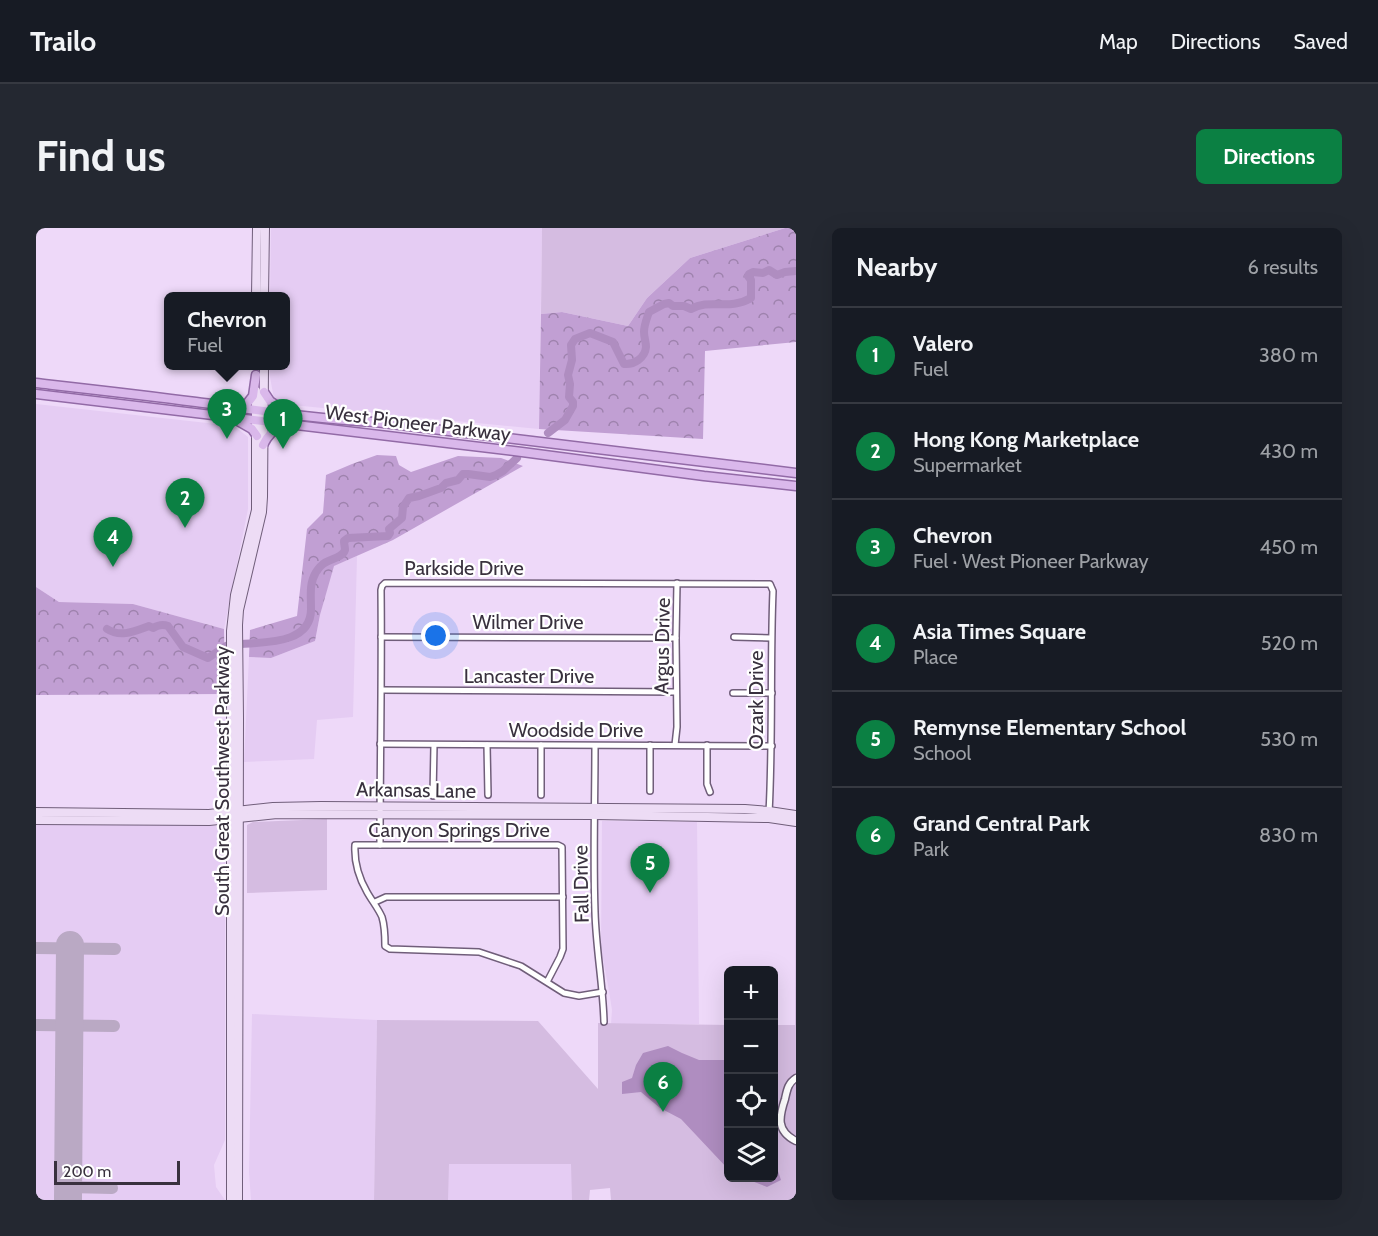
<!DOCTYPE html>
<meta charset="utf-8">
<style>
:root{--surface:#171b24;--page:#242831;--text:#f1f3f6;--muted:#9ea1a6;--line:#363941;--accent:#0b8043}
body{margin:0;font-family:Cabin,sans-serif;background:var(--page);color:var(--text)}
.controls{position:absolute;right:18px;bottom:18px;display:grid;overflow:hidden;border-radius:9px;box-shadow:0 6px 24px #0002}
.controls button{width:54px;height:54px;display:grid;place-items:center;padding:0;border:0;border-bottom:2px solid var(--line);background:var(--surface);color:var(--text);font:30px sans-serif}
.scale{position:absolute;left:18px;bottom:15px;width:126px;box-sizing:border-box;padding-left:6px;border:3px solid #39313e;border-top:0;font-size:16px;line-height:21px;white-space:nowrap;color:#39313e;-webkit-text-stroke:4px #fff;paint-order:stroke}
.you{position:absolute;left:400px;top:408px;width:21px;height:21px;margin:-15px;border:4px solid #fff;border-radius:50%;background:#1a73e8;box-shadow:0 0 0 9px #1a73e833}
.badge{display:grid;place-items:center;width:39px;height:39px;border-radius:50%;background:var(--accent);color:#fff;font-size:20px;font-weight:700}
.pin{position:absolute;translate:-50% -50px;filter:drop-shadow(0 2px 3px #0008)}
.pin::after{content:'';position:absolute;top:32px;width:21px;height:18px;background:inherit;clip-path:polygon(0 0,100% 0,50% 100%)}
.popup{position:absolute;left:128px;top:64px;width:126px;height:78px;box-sizing:border-box;display:grid;place-content:center;border-radius:9px;background:var(--surface);filter:drop-shadow(0 2px 4px #0005);font-size:20px;white-space:nowrap;color:var(--muted)}
.popup b{font-size:22px;color:var(--text)}
.popup::after{content:'';position:absolute;left:50%;top:100%;margin-left:-12px;border:12px solid transparent;border-top-color:var(--surface)}
.list{margin:0;padding:0;list-style:none}
h2{display:flex;justify-content:space-between;align-items:center;height:78px;margin:0;padding:0 24px;font-size:26px}
h2 small{font-size:20px;font-weight:400;color:var(--muted)}
.list li{display:grid;grid-template-columns:39px 1fr auto;gap:18px;align-items:center;box-sizing:border-box;height:96px;padding:0 24px;border-top:2px solid var(--line)}
.list b{display:block;font-size:22px;white-space:nowrap}
.list p{margin:0;font-size:20px;white-space:nowrap;color:var(--muted)}
.list em{font-size:20px;font-style:normal;color:var(--muted)}
.icon{flex:none;width:33px;height:33px;fill:none;stroke:currentColor;stroke-width:2;stroke-linecap:round;stroke-linejoin:round}
.map{position:relative;flex:none;width:760px;height:972px;overflow:hidden;border-radius:9px}
header{display:flex;align-items:center;gap:36px;box-sizing:border-box;height:84px;padding:0 30px;background:var(--surface);border-bottom:2px solid var(--line)}
header strong{font-size:28px}
nav{display:flex;gap:33px;margin-inline-start:auto;font-size:21px}
.intro{display:flex;align-items:center;justify-content:space-between;box-sizing:border-box;height:144px;padding:0 36px}
h1{margin:0;font-size:42px}
.button{padding:15px 27px;border-radius:9px;background:var(--accent);color:#fff;font-size:21px;font-weight:700}
main{display:flex;gap:36px;padding:0 36px}
aside{flex:1;background:var(--surface);border-radius:9px;box-shadow:0 6px 24px #0002}
.map>svg:first-child{display:block}
.built{fill:#e5ccf3}
.green{fill:#d5bce1}
.forest{fill:url(#forest-crowns)}
.water{fill:#af8dc0}
.lines{fill:none;stroke-linecap:round;stroke-linejoin:round}
.river{stroke:#af8dc0;stroke-width:8}
.taxiway{stroke:#baa9c4;stroke-width:12}
.runway{stroke:#baa9c4;stroke-width:28}
.minor-casing{stroke:#705e7a;stroke-width:8}
.tertiary-casing{stroke:#705e7a;stroke-width:9}
.secondary-casing{stroke:#705e7a;stroke-width:10}
.primary-casing{stroke:#926aa6;stroke-width:11}
.minor{stroke:#fff;stroke-width:5}
.tertiary{stroke:#fff;stroke-width:6}
.secondary{stroke:#eddcf5;stroke-width:8}
.primary{stroke:#dab8eb;stroke-width:8}
.labels{text-anchor:middle;stroke-width:4.5;stroke-linejoin:round;paint-order:stroke}
.street-label{font-size:20px;fill:#39313e;stroke:#fff}
</style>
<header>
<strong>Trailo</strong>
<nav><a>Map</a><a>Directions</a><a>Saved</a></nav>
</header>
<div class="intro"><h1>Find us</h1><a class="button">Directions</a></div>
<main>
<div class="map">
<svg width="760" height="972" viewBox="0 0 760 972">
<defs>
<pattern id="forest-crowns" width="20" height="18" patternUnits="userSpaceOnUse" patternTransform="scale(1.5)"><rect width="20" height="18" fill="#c19fd3"/><path d="M2 6a3 3 0 1 1 6 0M12 15a3 3 0 1 1 6 0" fill="none" stroke="#9e82ad"/></pattern>
</defs>
<rect width="100%" height="100%" fill="#eed9f9"/>
<g class="built">
<polygon points="235,0 506,0 503,201 256,177 238,171 234,149 234,138 249,138 249,68 234,68"/>
<polygon points="0,176 198,198 212,209 212,281 188,401 97,376 23,374 0,359"/>
<polygon points="321,328 317,489 281,492 278,531 208,534 213,429 235,430 279,413 284,387 297,338"/>
<polygon points="566,593 661,594 663,796 575,796 576,782 573,763 565,720"/>
<polygon points="0,596 189,598 189,912 178,937 180,959 189,972 0,972"/>
<polygon points="216,786 341,792 338,972 215,972 213,944"/>
<rect x="412" y="936" width="124" height="36"/>
</g>
<g class="green">
<polygon points="506,0 749,0 654,30 611,70 592,98 526,84 505,86"/>
<polygon points="291,591 291,662 211,665 211,597 217,594"/>
<polygon points="760,597 760,972 575,972 574,960 554,962 553,972 536,972 535,936 413,936 412,972 338,972 341,792 502,793 562,861 562,795 692,797 692,950 738,950 738,797 759,797"/>
</g>
<g class="forest">
<polygon points="749,0 760,0 760,114 669,123 667,211 503,201 505,86 526,84 592,98 611,70 654,30"/>
<polygon points="341,227 360,228 363,237 375,244 422,228 465,230 487,238 357,312 298,338 284,387 279,413 235,430 213,429 214,402 261,388 271,301 287,285 290,247 316,236"/>
<polygon points="0,359 23,374 97,376 188,401 189,466 0,467"/>
</g>
<g class="water">
<polygon points="632,818 646,825 663,832 692,832 692,941 645,891 624,880 605,864 586,866 586,854 596,850 600,837 607,825"/>
<polygon points="738,931 745,952 731,959 708,950 738,950"/>
</g>
<g class="lines">
<g class="river">
<path d="M512 205 529 192 537 178V174L533 169 534 156 532 147 536 132 535 117 539 111 554 105 577 114 588 136C598 137 609 130 610 119 610 114 608 109 608 104 608 97 611 90 613 84L628 76 633 75 637 78H648L655 81C674 70 693 83 715 70V52L712 48 713 46 717 44 727 45 733 42 741 47 749 44 760 43"/>
<path d="M71 401C85 410 99 403 113 398L117 400C122 397 127 396 132 398L147 419 172 430 190 418"/>
<path d="M205 416C230 414 276 416 275 380 275 367 273 356 280 344 282 342 283 339 286 337 291 331 306 331 309 322 309 319 308 316 308 313L312 310 352 308 354 305 353 301 366 290 367 279 373 270 383 268 405 260 410 255 422 252 427 246H432L454 249 460 247 467 243 481 230"/>
</g>
<g class="taxiway">
<polyline points="0,720 79,721"/>
<polyline points="0,797 78,798"/>
<polyline points="32,959 76,960"/>
</g>
<polyline class="runway" points="32,972 34,717"/>
<defs>
<g id="minor">
<polyline points="345,409 640,410"/>
<polyline points="698,409 735,410"/>
<polyline points="346,462 639,464"/>
<polyline points="697,465 736,465"/>
<polyline points="344,516 736,518"/>
<polyline points="451,517 452,567"/>
<polyline points="505,517 505,567"/>
<polyline points="614,517 614,563"/>
<polyline points="639,517 641,499 640,410 641,355"/>
<polyline points="671,517 671,556 674,564"/>
<path d="M559 518C559 573 557 629 559 684 560 721 567 757 568 794"/>
<polyline points="397,568 398,517"/>
<path d="M344 617C344 532 346 447 345 362L346 358 349 355 734 356 737 363C734 437 737 511 733 585"/>
<polyline points="339,674 350,669 527,669"/>
<path d="M511 754 524 729 527 721 526 619 522 617H319C318 634 323 650 331 664 336 673 342 680 346 689 349 699 349 708 349 718L354 721 443 724 485 738 528 765 543 768 567 764"/>
</g>
<path id="tertiary" d="M760 850C752 855 751 862 749 871 743 889 740 903 760 913"/>
<g id="secondary">
<polyline points="220,68 221,0"/>
<polyline points="228,68 229,0"/>
<polyline points="0,584 173,586 237,579 285,578 709,581 733,583 760,587"/>
<polyline points="0,592 173,593 241,586 559,587 733,590 760,594"/>
<polyline points="195,972 195,403 199,367 220,282 220,163"/>
<polyline points="202,972 203,490 202,397 203,382 226,284 227,269 228,138"/>
</g>
<g id="primary">
<path d="M0 155C53 161 107 167 160 174 220 182 279 191 339 194L760 245"/>
<polyline points="228,164 234,173 254,186"/>
<polyline points="0,166 486,224 668,248 760,258"/>
<polyline points="204,178 210,177 217,168 220,147"/>
<polyline points="202,193 216,201 221,208"/>
<path d="M227 217C232 207 237 202 247 197"/>
</g>
</defs>
<use href="#minor" class="minor-casing"/>
<use href="#tertiary" class="tertiary-casing"/>
<use href="#secondary" class="secondary-casing"/>
<use href="#primary" class="primary-casing"/>
<use href="#minor" class="minor"/>
<use href="#tertiary" class="tertiary"/>
<use href="#secondary" class="secondary"/>
<use href="#primary" class="primary"/>
</g>
<g class="labels">
<g class="street-label">
<text transform="translate(382 195) rotate(7)" y="7">West Pioneer Parkway</text>
<text x="428" y="347">Parkside Drive</text>
<text x="492" y="401">Wilmer Drive</text>
<text transform="translate(626 418) rotate(-89)" y="7">Argus Drive</text>
<text x="493" y="455">Lancaster Drive</text>
<text transform="translate(720 472) rotate(-90)" y="7">Ozark Drive</text>
<text x="540" y="509">Woodside Drive</text>
<text transform="translate(186 553) rotate(-90)" y="7">South Great Southwest Parkway</text>
<text transform="translate(380 562) rotate(1)" y="7">Arkansas Lane</text>
<text x="423" y="609">Canyon Springs Drive</text>
<text transform="translate(545 656) rotate(-91)" y="7">Fall Drive</text>
</g>
</g>
</svg>
<div class="controls">
<button>+</button>
<button>−</button>
<button><svg class="icon" aria-label="locate" viewBox="0 0 24 24"><circle cx="12" cy="12" r="6"/><path d="M12 2v4M12 18v4M2 12h4M18 12h4"/></svg></button>
<button><svg class="icon" aria-label="layers" viewBox="0 0 24 24"><path d="M12 4l9 5-9 5-9-5zM3 14l9 5 9-5"/></svg></button>
</div>
<div class="scale">200 m</div>
<div class="you"></div>
<div class="pin badge" style="left:247px;top:221px">1</div>
<div class="pin badge" style="left:149px;top:300px">2</div>
<div class="pin badge" style="left:191px;top:211px">3</div>
<div class="popup"><b>Chevron</b>Fuel</div>
<div class="pin badge" style="left:77px;top:339px">4</div>
<div class="pin badge" style="left:614px;top:665px">5</div>
<div class="pin badge" style="left:627px;top:884px">6</div>
</div>
<aside>
<h2>Nearby<small>6 results</small></h2>
<ul class="list">
<li><span class="badge">1</span><div><b>Valero</b><p>Fuel</p></div><em>380 m</em></li>
<li><span class="badge">2</span><div><b>Hong Kong Marketplace</b><p>Supermarket</p></div><em>430 m</em></li>
<li><span class="badge">3</span><div><b>Chevron</b><p>Fuel · West Pioneer Parkway</p></div><em>450 m</em></li>
<li><span class="badge">4</span><div><b>Asia Times Square</b><p>Place</p></div><em>520 m</em></li>
<li><span class="badge">5</span><div><b>Remynse Elementary School</b><p>School</p></div><em>530 m</em></li>
<li><span class="badge">6</span><div><b>Grand Central Park</b><p>Park</p></div><em>830 m</em></li>
</ul>
</aside>
</main>
